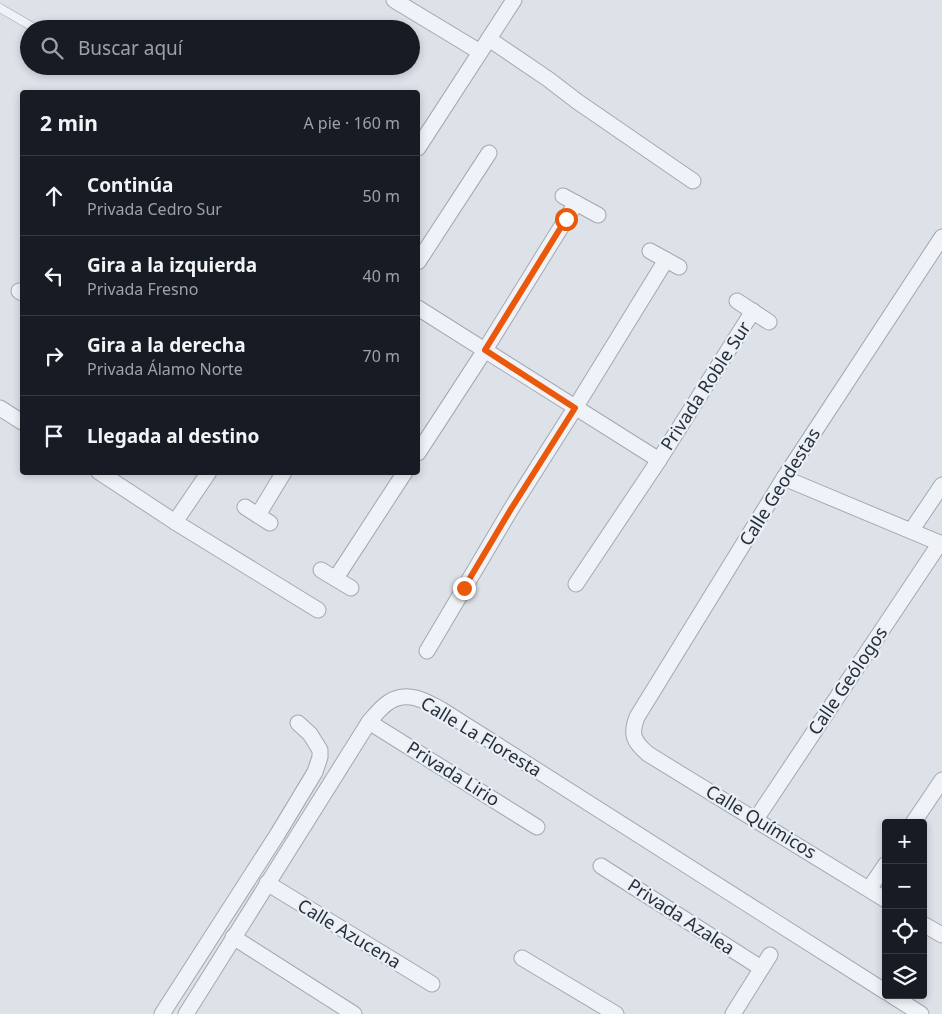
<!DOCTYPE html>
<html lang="es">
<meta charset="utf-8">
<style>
:root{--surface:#171b24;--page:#20242c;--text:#f1f3f6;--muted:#9ea1a6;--line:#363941}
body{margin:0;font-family:"Noto Sans",sans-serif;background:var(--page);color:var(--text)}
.controls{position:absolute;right:15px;bottom:15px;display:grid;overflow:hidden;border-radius:5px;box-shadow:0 2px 8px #0003}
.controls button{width:45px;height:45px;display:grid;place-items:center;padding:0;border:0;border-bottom:1px solid var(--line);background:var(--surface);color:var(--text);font:25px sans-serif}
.stop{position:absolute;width:15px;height:15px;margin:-11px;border:4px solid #ea580c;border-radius:50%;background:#fff}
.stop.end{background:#ea580c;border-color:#fff;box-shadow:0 1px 5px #0008}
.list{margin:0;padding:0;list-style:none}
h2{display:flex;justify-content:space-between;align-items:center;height:65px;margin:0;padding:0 20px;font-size:21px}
h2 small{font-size:16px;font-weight:400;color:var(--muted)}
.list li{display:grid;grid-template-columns:32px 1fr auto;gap:15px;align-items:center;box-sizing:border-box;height:80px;padding:0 20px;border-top:1px solid var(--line)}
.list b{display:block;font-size:19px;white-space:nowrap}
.list p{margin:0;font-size:16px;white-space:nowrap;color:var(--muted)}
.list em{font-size:16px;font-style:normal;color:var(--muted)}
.icon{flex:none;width:28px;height:28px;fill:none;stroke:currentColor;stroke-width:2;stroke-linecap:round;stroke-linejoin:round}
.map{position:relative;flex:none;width:942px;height:1014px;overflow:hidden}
.search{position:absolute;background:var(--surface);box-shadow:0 2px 8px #0003;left:20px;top:20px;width:400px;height:55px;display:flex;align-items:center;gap:12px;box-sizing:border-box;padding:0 18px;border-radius:28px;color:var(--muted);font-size:19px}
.panel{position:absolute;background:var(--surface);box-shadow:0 2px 8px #0003;left:20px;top:90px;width:400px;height:385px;border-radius:5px}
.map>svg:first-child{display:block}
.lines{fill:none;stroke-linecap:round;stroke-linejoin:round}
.lane-casing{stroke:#a2a8b2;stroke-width:9}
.street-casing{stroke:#a2a8b2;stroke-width:17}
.lane{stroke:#eff2f6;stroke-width:8}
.street{stroke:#eff2f6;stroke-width:15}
.route{stroke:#ea580c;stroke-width:6}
.labels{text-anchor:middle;stroke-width:4.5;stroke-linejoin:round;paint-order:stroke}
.street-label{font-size:18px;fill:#252f3f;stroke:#ecf0f5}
</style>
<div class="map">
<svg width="942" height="1014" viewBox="0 0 942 1014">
<rect width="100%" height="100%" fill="#dde1e8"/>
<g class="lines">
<defs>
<polyline id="lane" points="0,8 36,29"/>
<g id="street">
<polyline points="394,0 480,52"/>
<polyline points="489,39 548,79 578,102 693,181"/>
<polyline points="418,148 514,0"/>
<polyline points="563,196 598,215"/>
<polyline points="650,251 679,267"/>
<polyline points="418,262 489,153"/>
<polyline points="19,291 22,293"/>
<polyline points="737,301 769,322"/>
<polyline points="418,308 659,460"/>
<polyline points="0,408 22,422"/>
<polyline points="418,453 485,350 576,203"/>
<polyline points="99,472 175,522 318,610"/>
<polyline points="784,478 942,544"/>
<polyline points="245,507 270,523"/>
<polyline points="258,515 284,472"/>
<polyline points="175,522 209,472"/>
<polyline points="911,531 942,485"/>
<polyline points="321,570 351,588"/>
<polyline points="336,578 405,472"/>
<polyline points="576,584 659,460 753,311"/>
<polyline points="427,651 511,509 575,408 666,260"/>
<polyline points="369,722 537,827"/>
<polyline points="756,819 940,543"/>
<polyline points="913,823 942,780"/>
<polyline points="601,866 761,968"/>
<polyline points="267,883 432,984"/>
<polyline points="869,889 886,864"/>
<path d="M886 900 648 754C634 742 630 735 637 717L784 478 942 237"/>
<polyline points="923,924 942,935"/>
<polyline points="233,937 354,1014"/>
<polyline points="522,958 616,1014"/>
<polyline points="891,995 921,1014"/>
<polyline points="162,1014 277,835 315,772 320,757 320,750 310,734 298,723"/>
<path d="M186 1014 369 722C375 715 381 707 389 702 407 690 426 701 442 710L886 992"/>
<polyline points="733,1014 770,955"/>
</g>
</defs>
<use href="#lane" class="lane-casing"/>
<use href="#street" class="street-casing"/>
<use href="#lane" class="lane"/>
<use href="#street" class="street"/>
</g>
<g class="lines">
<polyline class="route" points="464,588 511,509 575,408 485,350 566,219"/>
</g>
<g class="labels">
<g class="street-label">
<text transform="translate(706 386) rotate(-57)" y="6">Privada Roble Sur</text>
<text transform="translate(780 487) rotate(-58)" y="6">Calle Geodestas</text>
<text transform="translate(848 681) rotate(-56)" y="6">Calle Geólogos</text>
<text transform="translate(481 737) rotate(31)" y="6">Calle La Floresta</text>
<text transform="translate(453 774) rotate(32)" y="6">Privada Lirio</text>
<text transform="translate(761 822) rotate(31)" y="6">Calle Químicos</text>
<text transform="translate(681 917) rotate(33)" y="6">Privada Azalea</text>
<text transform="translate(349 934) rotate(31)" y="6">Calle Azucena</text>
</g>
</g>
</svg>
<div class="controls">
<button>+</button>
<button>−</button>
<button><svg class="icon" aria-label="locate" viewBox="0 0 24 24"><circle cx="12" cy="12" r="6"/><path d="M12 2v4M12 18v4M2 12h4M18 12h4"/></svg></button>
<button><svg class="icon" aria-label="layers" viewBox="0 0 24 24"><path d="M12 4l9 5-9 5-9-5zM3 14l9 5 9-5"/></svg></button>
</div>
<div class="stop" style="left:566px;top:219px"></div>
<div class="stop end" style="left:464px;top:588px"></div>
<div class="search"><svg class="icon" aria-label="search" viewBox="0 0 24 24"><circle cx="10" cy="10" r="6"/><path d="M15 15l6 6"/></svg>Buscar aquí</div>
<section class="panel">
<h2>2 min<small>A pie · 160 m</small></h2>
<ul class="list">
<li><svg class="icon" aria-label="ahead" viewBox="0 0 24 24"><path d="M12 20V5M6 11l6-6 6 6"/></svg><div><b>Continúa</b><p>Privada Cedro Sur</p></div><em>50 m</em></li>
<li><svg class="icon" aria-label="left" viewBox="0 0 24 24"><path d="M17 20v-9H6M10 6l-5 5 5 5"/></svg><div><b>Gira a la izquierda</b><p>Privada Fresno</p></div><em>40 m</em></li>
<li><svg class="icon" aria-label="right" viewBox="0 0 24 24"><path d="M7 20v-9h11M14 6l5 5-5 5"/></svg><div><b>Gira a la derecha</b><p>Privada Álamo Norte</p></div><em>70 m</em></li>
<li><svg class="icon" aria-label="arrive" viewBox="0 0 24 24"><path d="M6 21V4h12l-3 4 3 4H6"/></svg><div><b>Llegada al destino</b></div></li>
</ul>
</section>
</div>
